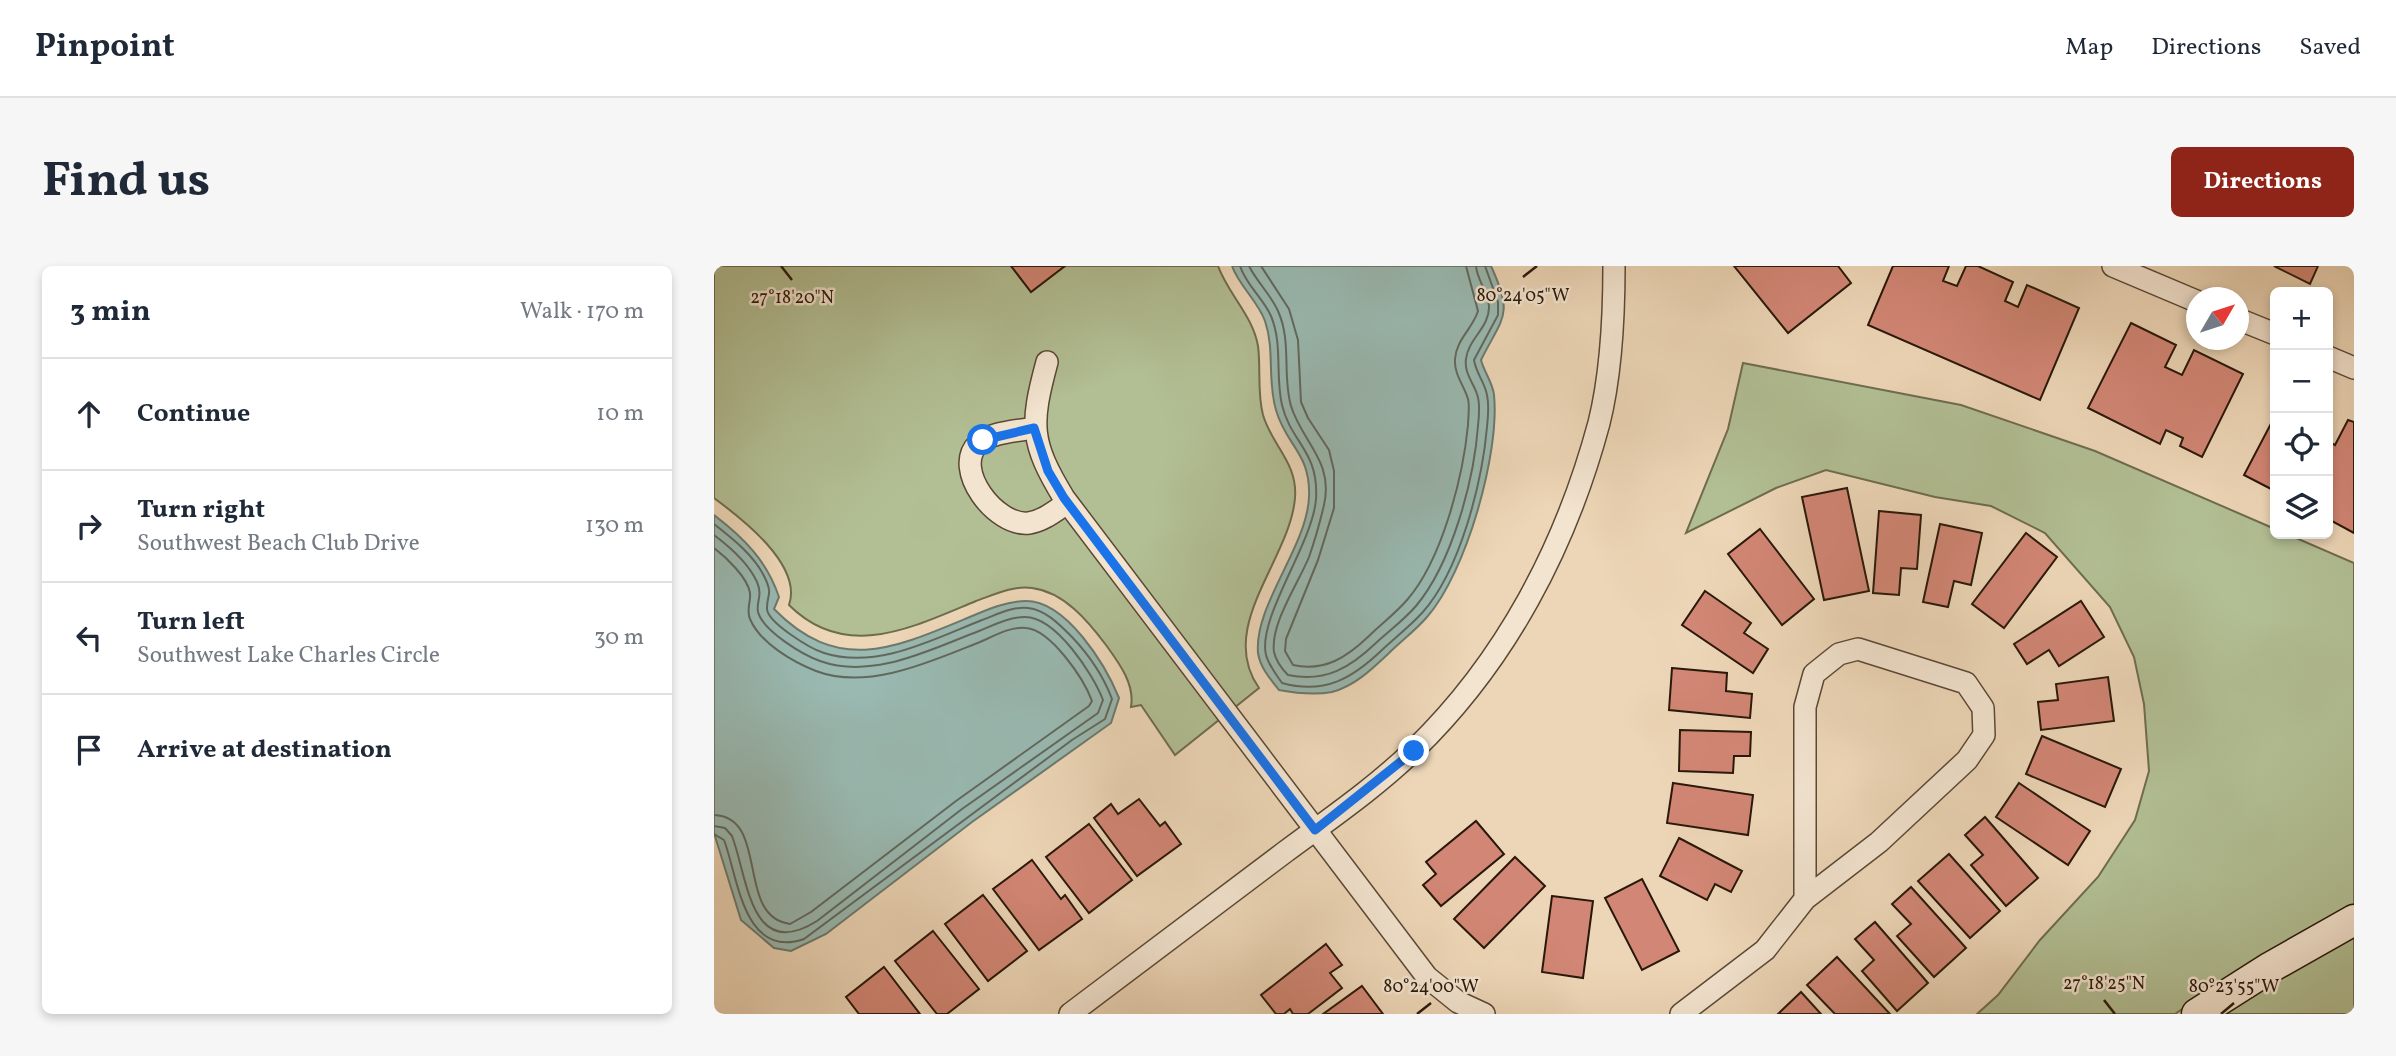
<!DOCTYPE html>
<meta charset="utf-8">
<style>
:root{--surface:#fff;--page:#f6f6f7;--text:#1f2937;--muted:#747a83;--line:#e0e1e3;--accent:#8f2418}
body{margin:0;font-family:Vollkorn,serif;background:var(--page);color:var(--text)}
.controls{position:absolute;right:21px;top:21px;display:grid;overflow:hidden;border-radius:10px;box-shadow:0 4px 10px #0003}
.controls button{width:63px;height:63px;display:grid;place-items:center;padding:0;border:0;border-bottom:2px solid var(--line);background:var(--surface);color:var(--text);font:35px sans-serif}
.compass{position:absolute;left:1472px;top:21px;width:63px;height:63px;border-radius:50%;background:var(--surface);box-shadow:0 4px 10px #0003;rotate:51deg}
.stop{position:absolute;width:21px;height:21px;margin:-16px;border:5px solid #1a73e8;border-radius:50%;background:#fff}
.stop.end{background:#1a73e8;border-color:#fff;box-shadow:0 2px 7px #0008}
.list{margin:0;padding:0;list-style:none}
h2{display:flex;justify-content:space-between;align-items:center;height:91px;margin:0;padding:0 28px;font-size:30px}
h2 small{font-size:23px;font-weight:400;color:var(--muted)}
.list li{display:grid;grid-template-columns:46px 1fr auto;gap:21px;align-items:center;box-sizing:border-box;height:112px;padding:0 28px;border-top:2px solid var(--line)}
.list b{display:block;font-size:26px;white-space:nowrap}
.list p{margin:0;font-size:23px;white-space:nowrap;color:var(--muted)}
.list em{font-size:23px;font-style:normal;color:var(--muted)}
.icon{flex:none;width:38px;height:38px;fill:none;stroke:currentColor;stroke-width:2;stroke-linecap:round;stroke-linejoin:round}
.map{position:relative;flex:none;width:1640px;height:748px;overflow:hidden;border-radius:10px}
header{display:flex;align-items:center;gap:42px;box-sizing:border-box;height:98px;padding:0 35px;background:var(--surface);border-bottom:2px solid var(--line)}
header strong{font-size:33px}
nav{display:flex;gap:38px;margin-inline-start:auto;font-size:24px}
.intro{display:flex;align-items:center;justify-content:space-between;box-sizing:border-box;height:168px;padding:0 42px}
h1{margin:0;font-size:49px}
.button{padding:18px 32px;border-radius:10px;background:var(--accent);color:#fff;font-size:24px;font-weight:700}
main{display:flex;gap:42px;padding:0 42px}
aside{flex:1;background:var(--surface);border-radius:10px;box-shadow:0 4px 10px #0003}
.map>svg:first-child{display:block}
.green{fill:#b2bf94;stroke:#6e6c4f;stroke-width:2}
.water{fill:#99b9b1;stroke:#6c796e;stroke-width:2}
.lines{fill:none;stroke-linecap:round;stroke-linejoin:round}
.shore{stroke:#61685e;stroke-width:2}
.building{fill:#d28675;stroke:#29180a;stroke-width:2}
.street-casing{stroke:#5a4835;stroke-width:24}
.secondary-casing{stroke:#29180a;stroke-width:33}
.street{stroke:#f3e4d0;stroke-width:21}
.secondary{stroke:#f3e4d0;stroke-width:30}
.route{stroke:#1a73e8;stroke-width:9}
.ticks{fill:none;stroke:#29180a;stroke-width:2.5}
.ticks-label{font-size:18px;text-anchor:middle;fill:#29180a;stroke:#f3e4d0;stroke-width:5;stroke-linejoin:round;paint-order:stroke}
</style>
<header>
<strong>Pinpoint</strong>
<nav><a>Map</a><a>Directions</a><a>Saved</a></nav>
</header>
<div class="intro"><h1>Find us</h1><a class="button">Directions</a></div>
<main>
<aside>
<h2>3 min<small>Walk · 170 m</small></h2>
<ul class="list">
<li><svg class="icon" aria-label="ahead" viewBox="0 0 24 24"><path d="M12 20V5M6 11l6-6 6 6"/></svg><div><b>Continue</b></div><em>10 m</em></li>
<li><svg class="icon" aria-label="right" viewBox="0 0 24 24"><path d="M7 20v-9h11M14 6l5 5-5 5"/></svg><div><b>Turn right</b><p>Southwest Beach Club Drive</p></div><em>130 m</em></li>
<li><svg class="icon" aria-label="left" viewBox="0 0 24 24"><path d="M17 20v-9H6M10 6l-5 5 5 5"/></svg><div><b>Turn left</b><p>Southwest Lake Charles Circle</p></div><em>30 m</em></li>
<li><svg class="icon" aria-label="arrive" viewBox="0 0 24 24"><path d="M6 21V4h12l-3 4 3 4H6"/></svg><div><b>Arrive at destination</b></div></li>
</ul>
</aside>
<div class="map">
<svg width="1640" height="748" viewBox="0 0 1640 748">
<rect width="100%" height="100%" fill="#edd6b7"/>
<filter id="stains"><feTurbulence type="fractalNoise" baseFrequency=".00286" numOctaves="4"/><feColorMatrix values="0 0 0 0 .2 0 0 0 0 .09 0 0 0 0 .02 0 0 0 .5 -.17"/></filter>
<radialGradient id="worn" r=".72"><stop offset=".6" stop-color="#630" stop-opacity="0"/><stop offset="1" stop-color="#630" stop-opacity=".3"/></radialGradient>
<g class="green">
<path d="M0 0H504C514 28 539 50 544 80 547 103 543 126 549 149 558 180 584 197 581 232 576 294 502 361 545 422L461 489 427 439 417 441C421 418 405 397 392 379 374 355 350 326 318 322 300 319 279 329 262 335 199 361 132 396 75 339 89 299 27 252 0 232Z"/>
<polygon points="1029,97 1247,139 1381,185 1561,263 1561,268 1573,268 1640,297 1640,640 1487,730 1461,748 1263,748 1284,729 1326,674 1384,611 1421,554 1435,505 1430,438 1420,391 1396,341 1331,267 1277,240 1221,231 1112,204 1062,222 972,267 1014,163"/>
<polygon points="1640,669 1640,748 1505,748"/>
</g>
<g class="water">
<path d="M518 0H777C800 50 789 50 767 94 770 106 779 117 780 129 786 187 752 307 713 351 702 364 687 375 675 387 658 403 641 420 618 426 601 429 581 427 565 424 556 413 546 401 544 387 540 339 593 281 595 231 597 187 572 180 562 144 553 114 561 84 551 55 544 35 525 20 518 0Z"/>
<path d="M0 249C30 272 53 295 65 331L60 343C123 407 177 384 251 353 270 345 291 335 312 335 353 335 392 400 405 432L397 457 258 556 112 668 77 685 60 682 27 654 0 567Z"/>
</g>
<g class="lines">
<g class="shore">
<path d="M526 0C532 19 549 32 557 50 569 79 561 109 568 139 577 177 605 185 602 233 599 277 543 352 552 389 555 400 562 408 568 417 611 429 639 412 669 383 682 371 696 360 708 347 746 305 768 217 773 161 774 152 775 138 773 129 771 117 762 107 760 94L784 49V36L771 0"/>
<path d="M535 0C543 16 557 29 564 45 578 76 568 109 577 140 588 176 620 195 610 239 606 256 601 274 595 291 585 316 556 358 560 386 562 395 568 403 574 409 612 417 637 401 663 376 676 364 691 353 702 340 738 297 760 214 764 160 765 151 766 136 763 128 759 116 750 107 752 93 754 73 776 61 775 40 774 26 763 14 762 0"/>
<path d="M547 0 575 43 584 74 587 136 594 152 615 184 620 205V242L604 294 572 373 571 385 579 399C611 406 633 391 655 370 667 358 682 347 693 334 728 294 749 211 754 159 754 152 756 140 754 133 750 119 740 109 741 93 742 74 759 62 764 45L752 0"/>
<path d="M0 258C18 272 41 290 51 312 59 329 53 328 53 342 52 356 97 383 110 387 163 404 220 373 268 354 282 349 299 340 314 342 332 344 346 359 358 371 375 389 389 409 398 433L391 453 358 474 90 673C29 694 24 610 10 574L0 568"/>
<path d="M0 269C16 281 35 298 43 316 49 330 42 335 44 346 49 365 89 389 106 395 159 414 217 383 265 365 280 359 295 351 311 351 342 351 379 408 389 434L384 447 248 543 103 655C36 697 34 612 18 570L11 562 0 560"/>
<path d="M0 282C12 291 34 312 36 327 37 336 32 344 36 353 46 377 79 396 102 405 154 425 218 395 266 376 280 370 297 360 312 362 337 364 370 413 378 435L375 440 242 535 97 646 76 658C21 651 56 551 0 549"/>
</g>
</g>
<g class="building">
<polygon points="297,0 351,0 317,26"/>
<polygon points="1020,0 1124,0 1137,17 1074,67"/>
<polygon points="1179,0 1235,0 1229,15 1243,20 1252,0 1264,0 1299,16 1291,35 1304,41 1313,19 1365,42 1326,134 1154,59"/>
<polygon points="1560,0 1604,0 1596,18"/>
<polygon points="1417,57 1462,79 1451,101 1468,109 1480,84 1529,108 1488,191 1466,180 1469,172 1452,164 1446,178 1374,142"/>
<polygon points="1561,150 1561,225 1530,209"/>
<polygon points="1634,154 1640,156 1640,267 1614,253 1614,175 1621,179"/>
<polygon points="1133,222 1155,325 1110,334 1088,231"/>
<polygon points="1165,245 1207,249 1203,303 1187,302 1185,329 1159,327"/>
<polygon points="1226,258 1268,267 1257,319 1240,315 1234,341 1209,336"/>
<polygon points="1046,263 1100,333 1068,359 1014,288"/>
<polygon points="1312,267 1343,291 1290,362 1258,338"/>
<polygon points="991,325 1037,357 1030,367 1054,383 1039,407 968,359"/>
<polygon points="1367,335 1390,371 1345,400 1335,384 1313,398 1300,378"/>
<polygon points="958,402 1013,407 1012,425 1038,428 1036,452 955,444"/>
<polygon points="1394,411 1400,455 1327,464 1324,436 1344,434 1342,418"/>
<polygon points="966,464 1037,466 1036,490 1020,490 1019,507 965,505"/>
<polygon points="1328,470 1407,503 1391,541 1312,508"/>
<polygon points="959,517 1039,529 1034,569 953,557"/>
<polygon points="1305,517 1376,565 1354,599 1282,551"/>
<polygon points="425,533 446,560 451,556 467,578 423,610 380,552 397,538 404,548"/>
<polygon points="1271,551 1324,612 1292,640 1257,599 1269,589 1251,569"/>
<polygon points="762,555 790,588 727,640 709,619 722,608 712,596"/>
<polygon points="375,558 418,614 375,647 332,591"/>
<polygon points="965,572 1028,605 1017,626 1001,618 993,634 946,610"/>
<polygon points="1235,588 1286,645 1256,672 1204,615"/>
<polygon points="801,591 831,620 770,682 740,653"/>
<polygon points="318,594 347,633 351,629 368,653 325,684 279,623"/>
<polygon points="928,613 965,685 928,704 891,632"/>
<polygon points="1197,621 1252,682 1220,711 1183,670 1197,658 1178,638"/>
<polygon points="269,629 313,685 274,715 231,658"/>
<polygon points="838,630 879,635 869,712 828,706"/>
<polygon points="1161,656 1214,717 1183,745 1148,705 1160,694 1141,673"/>
<polygon points="219,665 265,723 233,748 223,748 181,695"/>
<polygon points="612,678 628,699 616,707 628,722 594,748 579,748 576,743 570,748 562,748 547,729"/>
<polygon points="1123,691 1176,748 1121,748 1093,719"/>
<polygon points="170,701 206,748 145,748 132,731"/>
<polygon points="648,720 669,748 609,748"/>
<polygon points="1087,726 1107,748 1064,748"/>
</g>
<g class="lines">
<defs>
<g id="street">
<polyline points="1399,0 1482,35"/>
<polyline points="1524,53 1561,68"/>
<polyline points="1614,91 1640,102"/>
<path d="M333 96C316 159 316 176 350 232L713 711 744 736 770 748"/>
<path d="M320 162C304 165 276 166 264 178 238 203 282 261 315 257 329 255 341 245 353 237"/>
<path d="M356 748C428 694 500 640 571 586 614 554 661 522 700 484 792 395 852 280 885 157 897 109 900 49 900 0"/>
<polyline points="967,748 1051,684 1091,633 1165,576 1253,494 1270,469 1269,442 1252,417 1144,383 1125,388 1100,408 1091,441 1091,633"/>
</g>
<polyline id="secondary" points="1483,748 1557,701 1640,654"/>
</defs>
<use href="#street" class="street-casing"/>
<use href="#secondary" class="secondary-casing"/>
<use href="#street" class="street"/>
<use href="#secondary" class="secondary"/>
</g>
<g class="lines">
<polyline class="route" points="269,174 320,162 334,205 350,232 601,564 700,485"/>
</g>
<path class="ticks" d="M67 0 78 14M809 11 823 0M1390 734 1401 748M703 748 717 737M1507 748 1520 737"/>
<g class="ticks-label">
<text x="809" y="35">80°24'05"W</text>
<text x="78" y="37">27°18'20"N</text>
<text x="1390" y="723">27°18'25"N</text>
<text x="717" y="726">80°24'00"W</text>
<text x="1520" y="726">80°23'55"W</text>
</g>
<rect width="100%" height="100%" filter="url(#stains)"/>
<rect width="100%" height="100%" fill="url(#worn)"/>
</svg>
<div class="controls">
<button>+</button>
<button>−</button>
<button><svg class="icon" aria-label="locate" viewBox="0 0 24 24"><circle cx="12" cy="12" r="6"/><path d="M12 2v4M12 18v4M2 12h4M18 12h4"/></svg></button>
<button><svg class="icon" aria-label="layers" viewBox="0 0 24 24"><path d="M12 4l9 5-9 5-9-5zM3 14l9 5 9-5"/></svg></button>
</div>
<svg class="compass" viewBox="-18 -18 36 36"><path d="M0-13l5 13h-10z" fill="#e53935"/><path d="M0 13l5-13h-10z" fill="#747a83"/></svg>
<div class="stop" style="left:269px;top:174px"></div>
<div class="stop end" style="left:700px;top:485px"></div>
</div>
</main>
